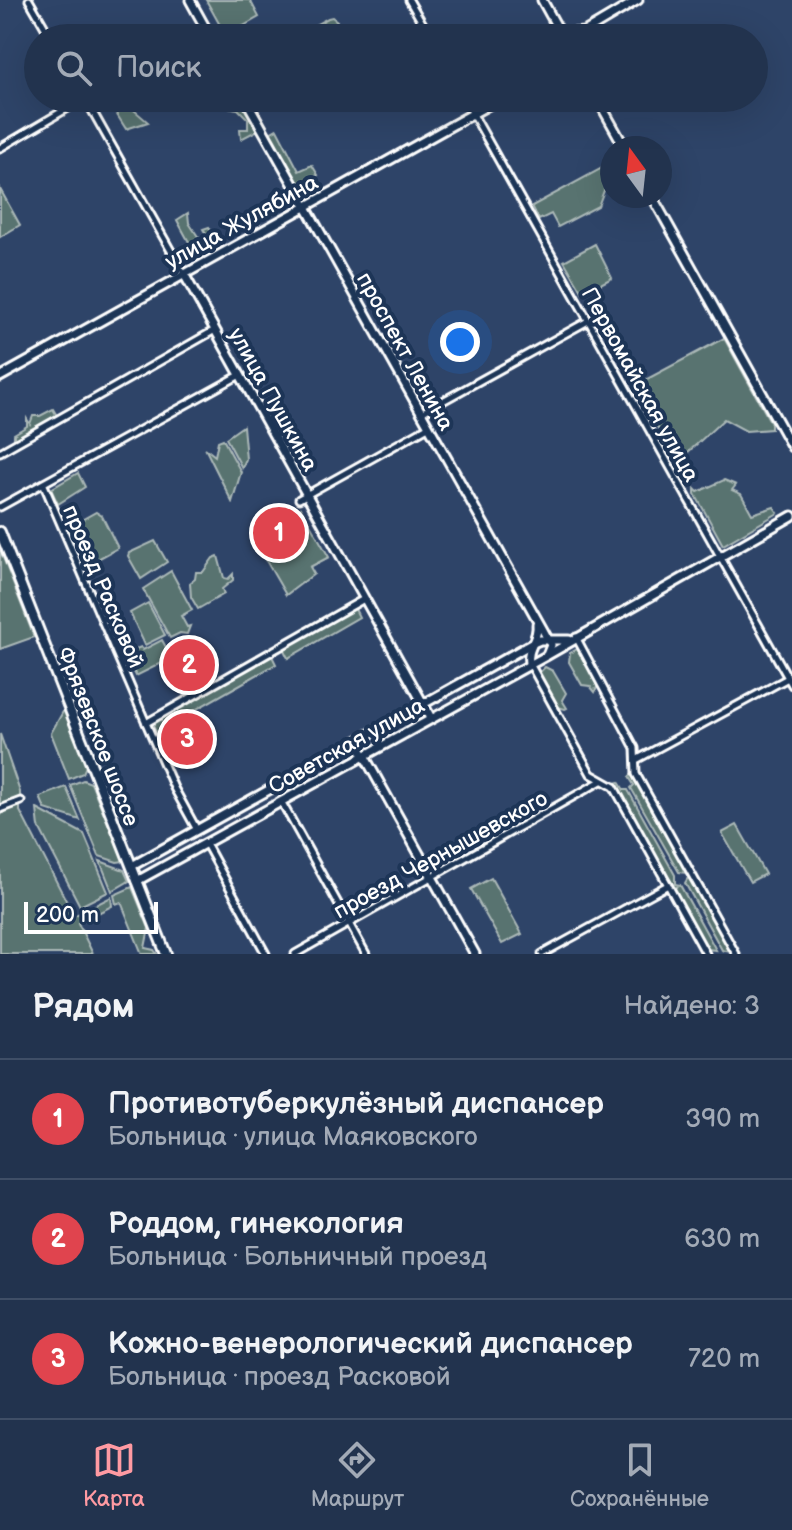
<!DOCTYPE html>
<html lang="ru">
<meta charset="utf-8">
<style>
:root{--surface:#22334e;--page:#2a3b55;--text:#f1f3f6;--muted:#a2aab6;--line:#3f4e66;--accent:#ff9aa2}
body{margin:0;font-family:"Balsamiq Sans",sans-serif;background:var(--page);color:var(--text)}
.compass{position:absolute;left:600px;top:136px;width:72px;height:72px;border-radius:50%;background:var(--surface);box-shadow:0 8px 32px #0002;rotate:345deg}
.scale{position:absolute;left:24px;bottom:20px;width:134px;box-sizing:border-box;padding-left:8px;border:4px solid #fff;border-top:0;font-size:22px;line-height:28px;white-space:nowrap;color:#fff;-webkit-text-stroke:6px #1d3557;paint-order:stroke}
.you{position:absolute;left:460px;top:342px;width:28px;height:28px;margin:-20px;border:6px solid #fff;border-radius:50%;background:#1a73e8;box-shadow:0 0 0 12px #1a73e833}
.badge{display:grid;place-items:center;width:52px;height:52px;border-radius:50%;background:var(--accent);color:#fff;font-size:26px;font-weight:700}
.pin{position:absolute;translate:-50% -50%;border:4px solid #fff;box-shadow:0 2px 8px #0006}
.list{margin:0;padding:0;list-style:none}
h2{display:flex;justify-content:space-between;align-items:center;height:104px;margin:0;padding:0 32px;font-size:34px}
h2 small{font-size:26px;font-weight:400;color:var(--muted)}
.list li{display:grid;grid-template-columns:52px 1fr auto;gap:24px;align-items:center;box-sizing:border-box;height:120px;padding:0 32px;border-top:2px solid var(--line)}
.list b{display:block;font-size:30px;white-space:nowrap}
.list p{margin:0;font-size:26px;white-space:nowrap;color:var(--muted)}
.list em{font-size:26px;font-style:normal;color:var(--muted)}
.icon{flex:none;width:44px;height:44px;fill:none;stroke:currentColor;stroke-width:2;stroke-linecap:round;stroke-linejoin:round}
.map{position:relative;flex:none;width:792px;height:954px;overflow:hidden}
.search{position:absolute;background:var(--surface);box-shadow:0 8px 32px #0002;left:24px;right:24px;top:24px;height:88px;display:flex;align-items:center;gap:20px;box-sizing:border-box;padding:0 28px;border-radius:44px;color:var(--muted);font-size:30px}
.sheet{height:464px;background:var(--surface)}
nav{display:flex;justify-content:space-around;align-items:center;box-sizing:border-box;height:112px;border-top:2px solid var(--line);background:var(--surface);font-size:22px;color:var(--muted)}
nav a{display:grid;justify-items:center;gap:4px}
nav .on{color:var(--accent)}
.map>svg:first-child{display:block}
.green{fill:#587370;stroke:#acb9b8;stroke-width:2}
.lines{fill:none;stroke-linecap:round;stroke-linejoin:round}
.minor-casing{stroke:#fff;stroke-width:11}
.major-casing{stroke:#fff;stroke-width:13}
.highway-casing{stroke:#fff;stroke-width:14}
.minor{stroke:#1d3557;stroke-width:5}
.major{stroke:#1d3557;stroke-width:7}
.highway{stroke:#1d3557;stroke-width:8}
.labels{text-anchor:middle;stroke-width:8;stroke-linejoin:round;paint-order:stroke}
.street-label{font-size:22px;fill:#fff;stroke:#1d3557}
</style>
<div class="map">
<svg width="792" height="954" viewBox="0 0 792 954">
<rect width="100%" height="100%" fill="#2e4468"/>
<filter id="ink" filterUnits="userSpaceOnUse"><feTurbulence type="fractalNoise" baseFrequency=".0125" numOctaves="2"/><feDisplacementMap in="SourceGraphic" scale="16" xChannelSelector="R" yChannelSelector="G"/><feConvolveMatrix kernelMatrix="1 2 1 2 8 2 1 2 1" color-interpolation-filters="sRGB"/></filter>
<g filter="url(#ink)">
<g class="green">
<polygon points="206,0 250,0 259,17 226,36"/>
<polygon points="328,18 332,17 337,21 335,29 319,38 303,38 306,30"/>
<polygon points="98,98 126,98 128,105 148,122 126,129 107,99 95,102"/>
<polygon points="212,98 241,98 258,130 241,139 240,129 248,129 248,119 238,109 227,107 223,101 209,104 207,100"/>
<polygon points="277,129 299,171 312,165 318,175 299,185 270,133"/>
<polygon points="602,168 608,180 598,206 558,227 551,214 539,220 532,206"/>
<polygon points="0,189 20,225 0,237"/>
<polygon points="188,213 189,223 203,244 207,236 203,229 209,227 212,233 205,250 195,253 177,220"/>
<polygon points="595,244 612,278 583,293 564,261"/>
<polygon points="724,338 771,423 771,429 746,431 724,419 685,455 676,460 634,386"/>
<polygon points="53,409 57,416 17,440 14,439 14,434 27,426 27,419 30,424 33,416 40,416"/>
<polygon points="243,426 246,459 242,468 226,438"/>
<polygon points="223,439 241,472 232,502 205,448 215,456 218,441"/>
<polygon points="78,473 85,487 58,504 51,489"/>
<polygon points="724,480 736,485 732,490 741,494 752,514 774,507 778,513 723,545 695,494 695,489 698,492"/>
<polygon points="301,508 329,557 310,567 314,574 286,595 261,552 292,537 290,532 298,528 294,520"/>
<polygon points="96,512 102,516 118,548 83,567 64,524 68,522 75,524 81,543 84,540 78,522"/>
<polygon points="155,541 167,562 141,579 128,556 129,553"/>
<polygon points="0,550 34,637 0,649"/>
<polygon points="218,556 224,578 228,579 233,574 233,580 222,589 224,594 198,609 191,597 190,583 195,579 196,572 203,572 213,558"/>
<polygon points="171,571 192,610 181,616 187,627 190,626 187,634 180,633 170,638 143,589"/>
<polygon points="148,603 165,635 145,645 130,613"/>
<polygon points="354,607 359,617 288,658 283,648"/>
<polygon points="162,640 172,658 136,676 125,653 141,647 143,650"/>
<polygon points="577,649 598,685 595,692 590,686 582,685 569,662 570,653"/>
<polygon points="271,654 276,664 156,732 151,722"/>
<polygon points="545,667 553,671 566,693 562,700 567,708 565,709 558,707 539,673"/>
<polygon points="65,708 87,764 83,773 69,779 51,733"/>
<polygon points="0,734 20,792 20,811 74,916 111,897 112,906 78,923 93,954 0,954"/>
<polygon points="633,773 687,873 679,872 631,788 634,785 629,777"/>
<polygon points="83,780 91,783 124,861 117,862 99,856 70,785"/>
<polygon points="619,782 624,790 628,790 675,875 675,884 680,885 716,950 707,949 674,890 676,887 673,888 615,783"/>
<polygon points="66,787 80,820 45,809 40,797"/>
<polygon points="37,809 84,834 108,892 80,906 39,827"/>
<polygon points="737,825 765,874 750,882 722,833"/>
<polygon points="100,861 124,870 129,881 112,891"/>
<polygon points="689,876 731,952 722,950 685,883"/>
<polygon points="491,878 522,934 502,944 471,889"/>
<polygon points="132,887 149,928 145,948 154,950 157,954 142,954 121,902 116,904 114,895"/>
</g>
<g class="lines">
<defs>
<g id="minor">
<polyline points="29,0 51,38"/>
<polyline points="409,0 431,38"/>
<polyline points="192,38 207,29"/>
<polyline points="85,98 184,274"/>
<polyline points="464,98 792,685"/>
<polyline points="0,148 85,98"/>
<polyline points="421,413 588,321"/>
<polyline points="0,452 215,330"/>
<polyline points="44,485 174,788 197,830"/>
<polyline points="299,499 428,427"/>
<polyline points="0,507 240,375"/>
<polyline points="576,637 635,748 636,774 736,954"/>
<polyline points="530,664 591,774 614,787 706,954"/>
<polyline points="146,723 364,599"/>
<polyline points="636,760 788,678"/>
<polyline points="281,801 366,954"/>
<polyline points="0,809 21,801"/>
<polyline points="206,844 266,954"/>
<polyline points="295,954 601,781"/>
<polyline points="542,954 668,885"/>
</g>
<g id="major">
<polyline points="190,0 211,38"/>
<polyline points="542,0 563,38"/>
<polyline points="561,34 584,32"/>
<polyline points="580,38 584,32 638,0"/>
<polyline points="245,98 543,630 551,645 547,655"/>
<polyline points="597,98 625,148"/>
<polyline points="652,196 792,447"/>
<polyline points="184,274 431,718"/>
<polyline points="0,377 501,98"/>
<path d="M529 664C526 647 539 640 537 624"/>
<polyline points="356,741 475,954"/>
<polyline points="132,866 533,643 540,640 569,640"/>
<polyline points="137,881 546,656 792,516"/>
</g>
<polyline id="highway" points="0,532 166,954"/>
</defs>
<use href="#minor" class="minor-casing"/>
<use href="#major" class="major-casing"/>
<use href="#highway" class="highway-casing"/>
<use href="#minor" class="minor"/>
<use href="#major" class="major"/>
<use href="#highway" class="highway"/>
</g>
</g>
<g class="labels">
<g class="street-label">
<text transform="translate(241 221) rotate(-29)" y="8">улица Жулябина</text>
<text transform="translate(406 351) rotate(61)" y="8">проспект Ленина</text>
<text transform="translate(641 384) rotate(61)" y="8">Первомайская улица</text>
<text transform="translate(274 399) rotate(61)" y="8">улица Пушкина</text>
<text transform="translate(104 586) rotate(67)" y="8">проезд Расковой</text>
<text transform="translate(99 736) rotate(69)" y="8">Фрязевское шоссе</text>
<text transform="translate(346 745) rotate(-29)" y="8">Советская улица</text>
<text transform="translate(440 854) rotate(-29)" y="8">проезд Чернышевского</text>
</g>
</g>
</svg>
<svg class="compass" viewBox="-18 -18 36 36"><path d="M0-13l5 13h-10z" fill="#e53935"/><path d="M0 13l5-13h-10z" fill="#a2aab6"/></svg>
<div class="scale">200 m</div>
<div class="you"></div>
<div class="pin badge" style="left:279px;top:533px;background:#e0444e">1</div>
<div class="pin badge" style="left:189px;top:665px;background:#e0444e">2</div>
<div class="pin badge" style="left:187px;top:739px;background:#e0444e">3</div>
<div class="search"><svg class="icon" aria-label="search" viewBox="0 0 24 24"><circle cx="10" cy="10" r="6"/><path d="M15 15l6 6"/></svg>Поиск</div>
</div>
<section class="sheet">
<h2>Рядом<small>Найдено: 3</small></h2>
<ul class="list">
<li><span class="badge" style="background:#e0444e">1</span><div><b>Противотуберкулёзный диспансер</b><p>Больница · улица Маяковского</p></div><em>390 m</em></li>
<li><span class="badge" style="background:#e0444e">2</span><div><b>Роддом, гинекология</b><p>Больница · Больничный проезд</p></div><em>630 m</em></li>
<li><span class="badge" style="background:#e0444e">3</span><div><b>Кожно-венерологический диспансер</b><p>Больница · проезд Расковой</p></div><em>720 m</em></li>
</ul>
</section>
<nav>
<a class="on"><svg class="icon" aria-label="map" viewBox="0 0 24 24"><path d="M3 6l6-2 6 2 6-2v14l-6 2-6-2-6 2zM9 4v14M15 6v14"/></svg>Карта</a>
<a><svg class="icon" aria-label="directions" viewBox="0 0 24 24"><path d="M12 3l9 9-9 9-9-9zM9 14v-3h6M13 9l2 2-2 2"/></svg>Маршрут</a>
<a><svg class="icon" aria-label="saved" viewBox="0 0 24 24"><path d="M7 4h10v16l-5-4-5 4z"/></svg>Сохранённые</a>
</nav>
